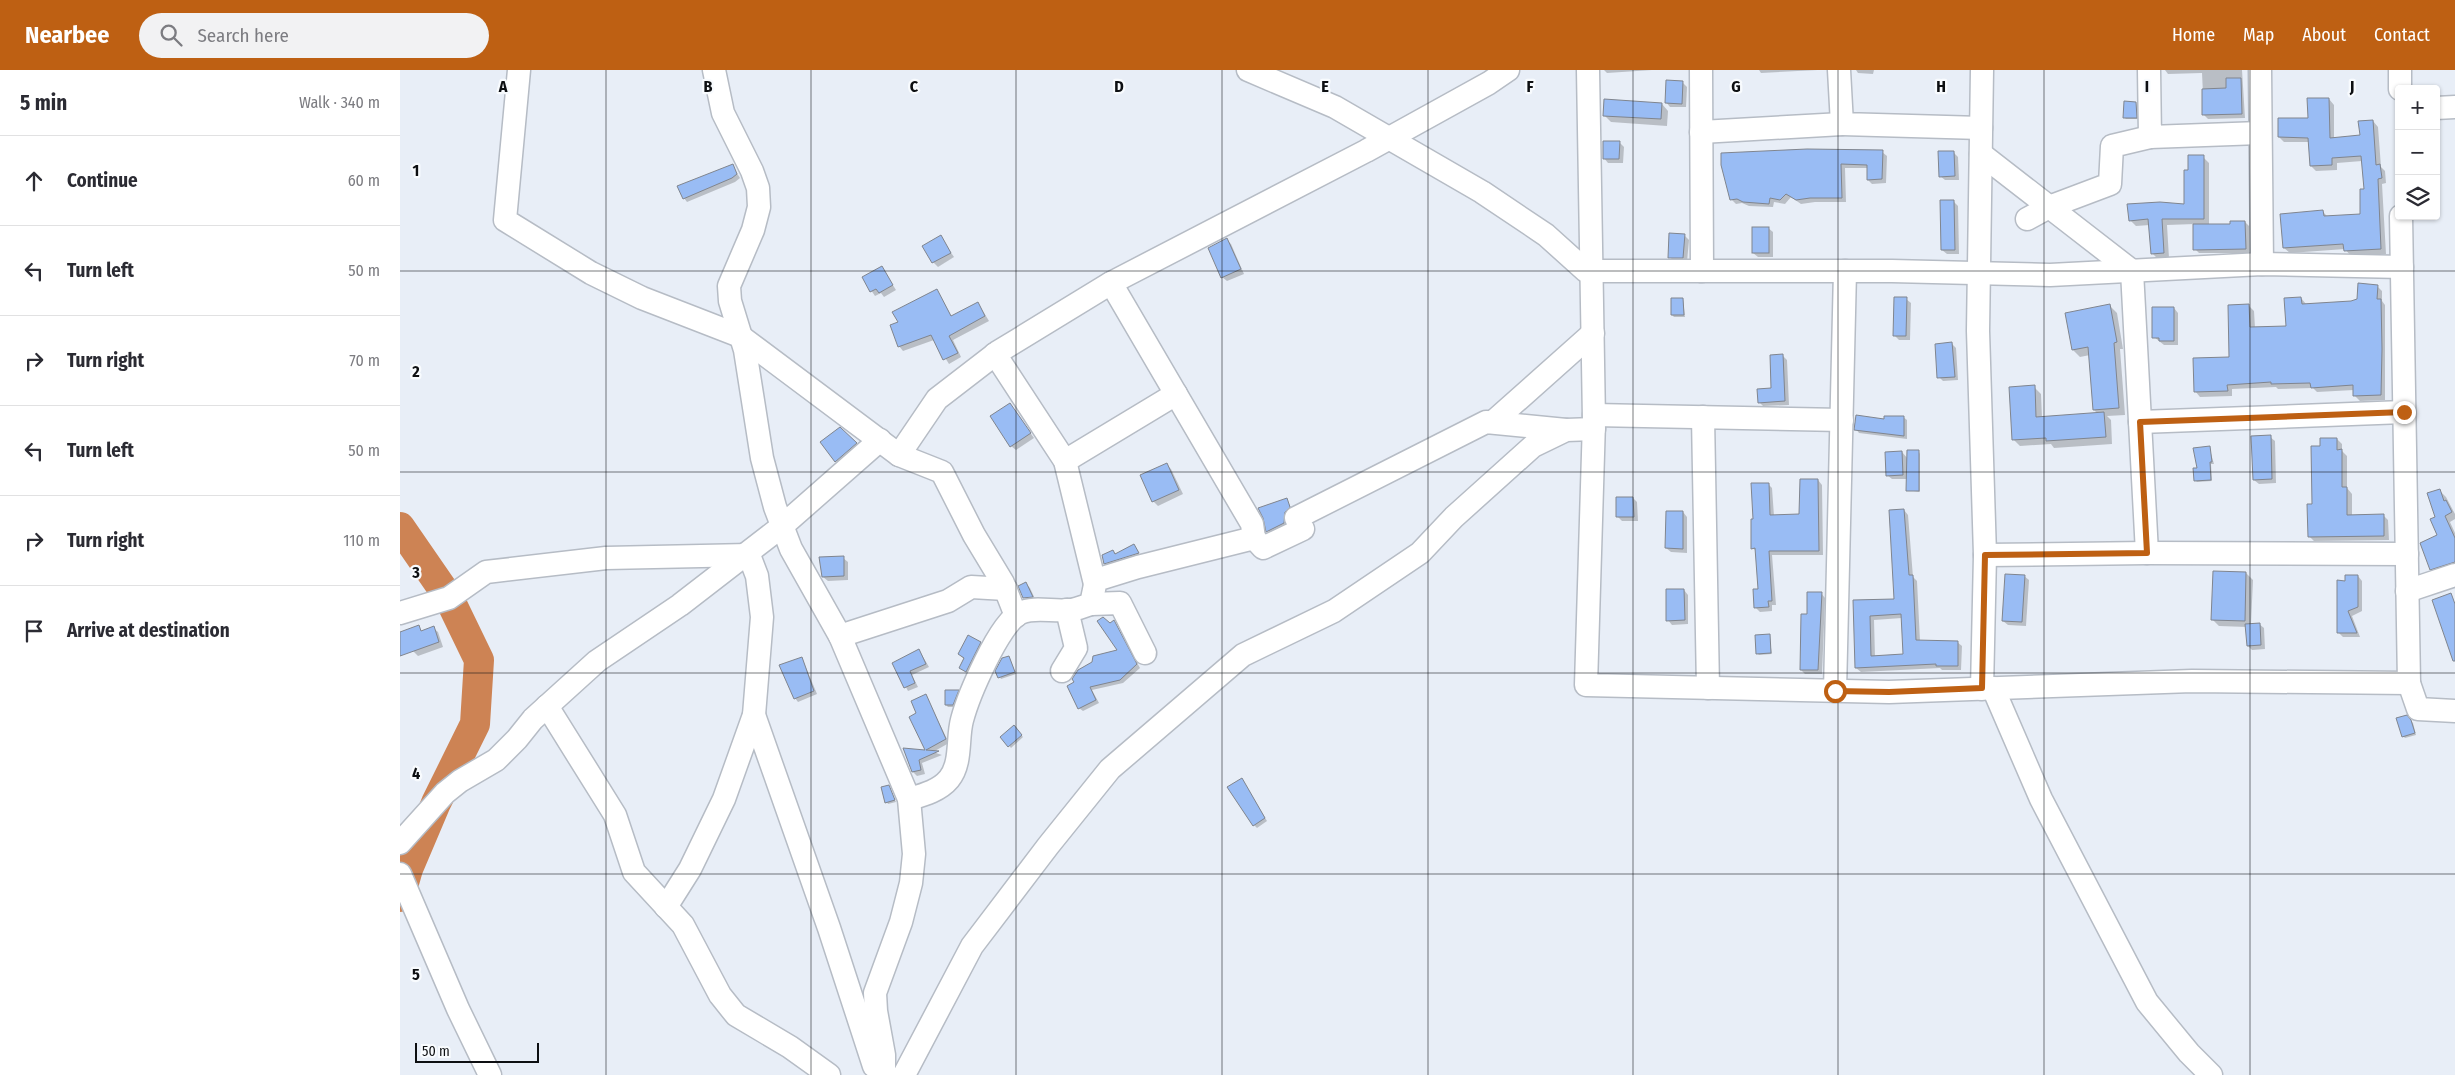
<!DOCTYPE html>
<meta charset="utf-8">
<style>
:root{--surface:#fff;--page:#f2f2f3;--text:#2b2b33;--muted:#7c7c81;--line:#e1e1e2;--accent:#be6013}
body{margin:0;font-family:"Fira Sans Condensed",sans-serif;background:var(--page);color:var(--text)}
.controls{position:absolute;right:15px;top:15px;display:grid;overflow:hidden;border-radius:5px;box-shadow:0 1px 4px #0004}
.controls button{width:45px;height:45px;display:grid;place-items:center;padding:0;border:0;border-bottom:1px solid var(--line);background:var(--surface);color:var(--text);font:25px sans-serif}
.scale{position:absolute;left:15px;bottom:12px;width:124px;box-sizing:border-box;padding-left:5px;border:2px solid #0d0f12;border-top:0;font-size:14px;line-height:18px;white-space:nowrap;color:#0d0f12;-webkit-text-stroke:4px #f8fbfe;paint-order:stroke}
.stop{position:absolute;width:15px;height:15px;margin:-11px;border:4px solid #be6013;border-radius:50%;background:#fff}
.stop.end{background:#be6013;border-color:#fff;box-shadow:0 1px 5px #0008}
.list{margin:0;padding:0;list-style:none}
h2{display:flex;justify-content:space-between;align-items:center;height:65px;margin:0;padding:0 20px;font-size:21px}
h2 small{font-size:16px;font-weight:400;color:var(--muted)}
.list li{display:grid;grid-template-columns:32px 1fr auto;gap:15px;align-items:center;box-sizing:border-box;height:90px;padding:0 20px;border-top:1px solid var(--line)}
.list b{display:block;font-size:19px;white-space:nowrap}
.list em{font-size:16px;font-style:normal;color:var(--muted)}
.icon{flex:none;width:28px;height:28px;fill:none;stroke:currentColor;stroke-width:2;stroke-linecap:round;stroke-linejoin:round}
.map{position:relative;flex:none;width:2055px;height:1005px;overflow:hidden}
header{display:flex;align-items:center;gap:30px;box-sizing:border-box;height:70px;padding:0 25px;background:var(--accent);color:#fff}
header strong{font-size:24px}
nav{display:flex;gap:28px;margin-inline-start:auto;font-size:18px}
.search{width:350px;height:45px;background:var(--page);display:flex;align-items:center;gap:12px;box-sizing:border-box;padding:0 18px;border-radius:28px;color:var(--muted);font-size:19px}
main{display:flex}
aside{flex:1;background:var(--surface)}
.map>svg:first-child{display:block}
.shadow{fill:#0003;fill-rule:evenodd}
.lines{fill:none;stroke-linecap:round;stroke-linejoin:round}
.river{stroke:#cd8354;stroke-width:30}
.building{fill:#99bcf4;stroke:#80858e;fill-rule:evenodd}
.minor-casing{stroke:#b6bcc5;stroke-width:25}
.minor{stroke:#fff;stroke-width:22}
.route{stroke:#be6013;stroke-width:6}
.grid{fill:none;stroke:#0d0f12;stroke-width:1;stroke-opacity:0.55}
.grid-label{font-size:16px;text-anchor:middle;font-weight:bold;fill:#0d0f12;stroke:#f8fbfe;stroke-width:4.5;stroke-linejoin:round;paint-order:stroke}
</style>
<header>
<strong>Nearbee</strong>
<div class="search"><svg class="icon" aria-label="search" viewBox="0 0 24 24"><circle cx="10" cy="10" r="6"/><path d="M15 15l6 6"/></svg>Search here</div>
<nav><a>Home</a><a>Map</a><a>About</a><a>Contact</a></nav>
</header>
<main>
<aside>
<h2>5 min<small>Walk · 340 m</small></h2>
<ul class="list">
<li><svg class="icon" aria-label="ahead" viewBox="0 0 24 24"><path d="M12 20V5M6 11l6-6 6 6"/></svg><div><b>Continue</b></div><em>60 m</em></li>
<li><svg class="icon" aria-label="left" viewBox="0 0 24 24"><path d="M17 20v-9H6M10 6l-5 5 5 5"/></svg><div><b>Turn left</b></div><em>50 m</em></li>
<li><svg class="icon" aria-label="right" viewBox="0 0 24 24"><path d="M7 20v-9h11M14 6l5 5-5 5"/></svg><div><b>Turn right</b></div><em>70 m</em></li>
<li><svg class="icon" aria-label="left" viewBox="0 0 24 24"><path d="M17 20v-9H6M10 6l-5 5 5 5"/></svg><div><b>Turn left</b></div><em>50 m</em></li>
<li><svg class="icon" aria-label="right" viewBox="0 0 24 24"><path d="M7 20v-9h11M14 6l5 5-5 5"/></svg><div><b>Turn right</b></div><em>110 m</em></li>
<li><svg class="icon" aria-label="arrive" viewBox="0 0 24 24"><path d="M6 21V4h12l-3 4 3 4H6"/></svg><div><b>Arrive at destination</b></div></li>
</ul>
</aside>
<div class="map">
<svg width="2055" height="1005" viewBox="0 0 2055 1005">
<rect width="100%" height="100%" fill="#e8eef7"/>
<g class="shadow">
<polygon points="1204,0 1252,0 1207,3"/>
<polygon points="1359,0 1418,0 1361,3"/>
<polygon points="1456,0 1474,0 1473,4 1458,3"/>
<polygon points="1765,0 1842,0 1845,48 1808,49 1804,45 1802,3 1768,4"/>
<polygon points="1282,12 1287,17 1286,37 1270,37 1266,32"/>
<polygon points="1929,29 1934,35 1934,69 1961,67 1973,51 1978,57 1981,97 1985,101 1986,113 1982,114 1986,184 1950,185 1945,179 1890,183 1884,178 1923,142 1928,147 1961,145 1965,120 1962,91 1937,93 1937,100 1916,101 1911,96 1909,72 1884,72 1879,67 1909,49"/>
<polygon points="1736,33 1738,49 1726,49 1724,47"/>
<polygon points="1262,34 1268,41 1267,56 1211,52 1204,45"/>
<polygon points="1220,73 1224,77 1223,93 1208,93 1204,88"/>
<polygon points="1482,82 1487,86 1486,113 1472,114 1468,110 1468,98 1445,98 1446,132 1415,132 1401,134 1391,127 1385,134 1374,132 1373,137 1349,136 1342,133 1336,134 1332,130 1323,95"/>
<polygon points="1553,82 1558,87 1559,110 1545,110 1540,106"/>
<polygon points="1803,87 1809,93 1809,155 1831,155 1845,152 1849,156 1849,183 1799,183 1795,179 1795,154 1767,155 1769,188 1758,189 1752,183 1750,155 1736,156 1730,150 1786,135"/>
<polygon points="332,95 340,108 335,112 287,132 284,128"/>
<polygon points="1554,132 1558,136 1559,184 1547,184 1542,180"/>
<polygon points="1368,158 1373,162 1373,187 1358,187 1353,183"/>
<polygon points="1284,165 1289,170 1287,192 1274,192 1270,187"/>
<polygon points="540,167 554,187 538,197 533,192"/>
<polygon points="826,169 831,174 844,204 827,211 822,207"/>
<polygon points="482,198 496,220 484,227 481,223 475,226 463,208"/>
<polygon points="1977,216 1982,221 1982,231 1985,235 1985,330 1960,331 1954,325 1954,320 1917,322 1913,318 1878,319 1876,317 1832,319 1832,326 1800,327 1795,321 1831,288 1849,236 1854,241 1855,258 1887,257 1901,228 1906,234 1951,232 1958,230"/>
<polygon points="537,221 552,247 578,233 589,251 553,270 561,287 549,294 534,270 503,281 499,276 500,253"/>
<polygon points="1283,229 1285,247 1274,247 1272,245"/>
<polygon points="1506,229 1511,233 1510,270 1499,270 1494,265"/>
<polygon points="1710,236 1717,243 1723,279 1720,279 1725,345 1707,346 1711,350 1712,374 1654,378 1651,374 1620,376 1613,369 1634,317 1641,324 1642,348 1698,344 1694,340 1690,285 1680,287 1673,280"/>
<polygon points="1774,238 1778,243 1778,275 1764,275 1754,267"/>
<polygon points="1552,274 1556,278 1558,310 1543,311 1539,307"/>
<polygon points="1382,285 1387,290 1389,335 1363,336 1359,332 1373,319"/>
<polygon points="610,334 634,368 616,380 611,376"/>
<polygon points="1503,347 1507,350 1507,369 1459,363 1456,359"/>
<polygon points="440,359 460,378 440,396 422,372"/>
<polygon points="1870,367 1875,371 1876,413 1859,414 1854,410"/>
<polygon points="1937,369 1942,374 1942,381 1947,386 1947,418 1952,424 1952,446 1983,445 1988,450 1989,470 1914,471 1909,466 1921,377"/>
<polygon points="1809,377 1814,394 1811,394 1812,411 1797,412 1795,410"/>
<polygon points="1502,382 1508,389 1519,382 1520,384 1520,422 1507,420 1508,409 1492,409 1487,405"/>
<polygon points="767,395 771,399 783,424 758,436 753,431"/>
<polygon points="1418,410 1422,415 1423,485 1372,485 1376,535 1372,535 1372,541 1360,542 1355,537 1359,520 1357,482 1353,478 1354,450 1368,414 1372,418 1374,446 1400,445"/>
<polygon points="2040,421 2046,427 2055,444 2055,449 2050,452 2055,463 2055,499 2037,505 2031,499 2021,474 2039,466 2036,447"/>
<polygon points="1233,428 1237,432 1238,451 1222,451 1217,446"/>
<polygon points="886,429 893,441 888,458 872,466 868,461 865,447"/>
<path d="M1504 440 1508 445 1513 507 1517 511 1520 571 1557 572 1562 576 1561 600H1542L1540 598 1461 602 1456 598 1455 531 1496 530ZM1502 548 1505 585 1475 587 1474 550Z"/>
<polygon points="1283,442 1287,447 1287,483 1271,482 1266,478"/>
<polygon points="734,475 741,487 708,497 705,493 713,481 716,484"/>
<polygon points="443,488 448,492 448,510 428,511 423,507"/>
<polygon points="1846,503 1853,510 1851,554 1859,554 1864,558 1865,579 1852,580 1848,576 1847,557 1819,556 1812,549"/>
<polygon points="1624,506 1629,510 1626,556 1608,555 1603,551"/>
<polygon points="1958,506 1962,511 1962,541 1952,546 1960,567 1943,567 1938,562 1946,512"/>
<polygon points="626,514 630,518 636,531 629,532 624,527"/>
<polygon points="1284,520 1288,525 1288,554 1272,555 1268,550"/>
<polygon points="1421,523 1425,528 1422,604 1405,604 1401,600 1408,545"/>
<polygon points="714,552 740,598 723,613 692,620 699,633 683,641 679,638 675,613 719,581 710,554"/>
<polygon points="33,558 38,562 43,577 18,586 13,581"/>
<polygon points="1369,565 1372,584 1359,585 1357,583"/>
<polygon points="580,573 585,577 571,605 560,598 564,589 559,584"/>
<polygon points="519,580 529,597 512,605 518,617 508,621 494,594"/>
<polygon points="402,588 417,624 398,632 395,628"/>
<polygon points="610,589 616,604 601,609 597,601"/>
<polygon points="558,621 560,623 555,637 548,637 546,635"/>
<polygon points="526,626 549,673 533,682 542,685 522,693 525,704 517,706 513,702 504,680 527,681 511,647 518,644"/>
<polygon points="2006,646 2013,653 2016,665 2005,668 2003,666"/>
<polygon points="614,657 623,667 611,678 602,667"/>
<polygon points="842,709 867,751 857,758 854,755"/>
<polygon points="488,716 496,732 488,734 487,732"/>
</g>
<g class="lines">
<polyline class="river" points="0,457 49,528 79,590 75,654 36,733 8,799 0,827"/>
</g>
<g class="building">
<polygon points="1826,8 1841,8 1842,44 1802,45 1802,19 1826,18"/>
<polygon points="1266,10 1283,11 1282,34 1265,33"/>
<polygon points="1907,28 1929,28 1930,68 1960,65 1958,51 1973,50 1976,95 1980,94 1982,108 1978,109 1981,179 1944,181 1943,174 1883,178 1880,144 1923,140 1924,146 1960,144 1960,119 1964,119 1961,86 1932,88 1932,95 1910,96 1908,68 1878,67 1878,48 1908,48"/>
<polygon points="1204,29 1262,33 1261,49 1203,46"/>
<polygon points="1724,31 1736,32 1737,48 1723,48"/>
<polygon points="1203,71 1220,71 1219,89 1203,89"/>
<polygon points="1407,79 1483,80 1482,109 1467,110 1467,95 1441,94 1442,128 1410,128 1396,130 1386,124 1380,130 1370,128 1369,134 1343,132 1337,129 1330,130 1321,95 1321,83"/>
<polygon points="1538,81 1554,81 1555,106 1539,107"/>
<polygon points="1788,85 1804,85 1804,149 1762,149 1764,183 1751,184 1748,149 1729,151 1727,134 1760,132 1784,134 1784,100 1788,100"/>
<polygon points="333,94 337,104 332,108 283,129 277,116"/>
<polygon points="1540,130 1554,130 1555,180 1541,180"/>
<polygon points="1830,151 1845,151 1846,179 1793,180 1793,154 1830,154"/>
<rect x="1352" y="157" width="17" height="26"/>
<polygon points="1269,163 1285,164 1283,188 1268,188"/>
<polygon points="541,165 551,183 532,193 522,176"/>
<polygon points="827,168 841,199 821,208 808,178"/>
<polygon points="482,196 493,215 479,223 476,219 470,222 462,207"/>
<polygon points="1958,213 1978,215 1977,229 1981,229 1982,279 1981,325 1953,326 1953,315 1911,318 1910,313 1871,314 1871,312 1827,315 1828,321 1794,322 1793,288 1829,287 1828,235 1849,234 1850,257 1886,256 1884,228 1901,227 1902,234 1951,231 1957,229"/>
<polygon points="537,219 551,246 578,232 585,246 549,266 558,283 543,290 531,265 498,277 490,255 498,252 492,242"/>
<polygon points="1494,227 1507,227 1506,266 1493,266"/>
<polygon points="1271,228 1283,228 1284,245 1271,245"/>
<polygon points="1710,234 1717,272 1714,273 1719,338 1693,340 1688,277 1672,280 1665,243"/>
<polygon points="1752,237 1774,237 1774,271 1759,271 1759,268 1752,268"/>
<polygon points="1552,272 1555,307 1537,308 1535,274"/>
<polygon points="1383,284 1385,331 1358,333 1357,319 1371,318 1370,285"/>
<polygon points="1635,315 1636,347 1704,342 1706,367 1646,371 1646,368 1612,370 1609,317"/>
<polygon points="610,333 631,363 610,377 590,346"/>
<polygon points="1456,345 1484,349 1484,346 1504,346 1504,366 1454,360"/>
<polygon points="440,357 457,373 435,392 420,372"/>
<polygon points="1871,365 1872,409 1853,410 1851,366"/>
<polygon points="1920,368 1937,368 1937,380 1942,379 1942,417 1947,417 1947,445 1984,444 1984,466 1908,467 1907,434 1912,434 1911,376 1920,376"/>
<polygon points="1810,376 1812,392 1810,392 1811,410 1794,411 1793,398 1797,398 1793,378"/>
<polygon points="1507,380 1519,380 1519,421 1506,421"/>
<polygon points="1502,381 1503,405 1486,406 1485,382"/>
<polygon points="767,393 779,420 752,432 740,405"/>
<polygon points="1400,409 1418,409 1419,481 1369,481 1372,531 1368,531 1369,537 1354,538 1353,519 1358,519 1355,478 1351,479 1351,449 1353,449 1351,413 1369,413 1370,445 1399,444"/>
<polygon points="2040,419 2044,431 2046,430 2052,442 2045,446 2055,468 2055,492 2030,500 2020,473 2037,465 2030,449 2035,447 2027,423"/>
<polygon points="1216,427 1233,427 1234,447 1216,447"/>
<polygon points="887,428 890,437 885,442 884,453 866,462 863,448 858,438"/>
<path d="M1504 439 1509 505H1513L1516 570 1558 571V596H1536V594L1455 598 1453 530 1494 529 1489 440ZM1501 544 1503 584 1471 586 1470 546Z"/>
<polygon points="1266,441 1283,441 1283,479 1265,478"/>
<polygon points="734,474 739,483 704,494 702,485 713,480 715,484"/>
<polygon points="444,486 444,506 422,507 419,487"/>
<polygon points="1813,501 1846,502 1845,551 1811,550"/>
<polygon points="1605,504 1625,505 1622,552 1602,551"/>
<polygon points="1945,505 1958,505 1958,537 1948,541 1957,563 1937,563 1937,510 1945,511"/>
<polygon points="626,512 633,527 623,528 618,516"/>
<polygon points="1266,519 1284,519 1285,550 1266,551"/>
<polygon points="1407,522 1422,522 1418,600 1400,600 1401,544 1407,544"/>
<polygon points="2051,523 2055,534 2055,591 2053,591 2032,530"/>
<polygon points="703,547 710,553 714,550 737,594 720,610 690,617 696,630 678,639 667,616 674,612 672,609 678,600 692,592 693,586 717,580 697,551"/>
<polygon points="1860,553 1861,575 1847,576 1845,554"/>
<polygon points="19,555 21,561 34,556 39,572 0,586 0,562"/>
<polygon points="1370,564 1371,583 1356,584 1355,565"/>
<polygon points="568,565 581,572 566,602 559,598 564,588 558,584"/>
<polygon points="519,579 526,594 510,601 515,613 504,618 492,593"/>
<polygon points="609,586 615,602 598,608 595,601 602,588"/>
<polygon points="402,587 414,621 394,629 379,595"/>
<polygon points="545,620 559,620 553,635 545,635"/>
<polygon points="526,624 546,669 526,680 539,681 519,690 521,700 512,702 503,678 525,680 509,647 516,643 511,631"/>
<polygon points="2007,645 2011,650 2015,663 2002,667 1996,648"/>
<polygon points="614,655 622,665 608,677 600,667"/>
<polygon points="842,708 865,748 853,756 827,717"/>
<polygon points="489,715 495,730 485,733 481,717"/>
</g>
<g class="lines">
<defs>
<g id="minor">
<polyline points="119,0 105,150 191,203 242,228 340,266 499,385 542,402 574,465 603,513 616,546"/>
<polyline points="314,0 323,43 352,101 358,118 359,137 353,160 329,216 330,231 345,280 362,388 375,437 391,479 440,566 509,729 514,784 511,813 501,852 475,923 476,941 484,985 484,1005"/>
<polyline points="848,0 935,37 1082,122 1146,165 1186,201 1492,201 1650,205 1862,194 2002,197"/>
<polyline points="1188,0 1194,351 1186,615 1489,622 1792,611 2009,613"/>
<polyline points="1301,0 1302,201"/>
<polyline points="1439,0 1442,54 1581,58"/>
<polyline points="1749,0 1750,67 1860,63"/>
<polyline points="1860,0 1862,194"/>
<polyline points="2000,19 2000,0"/>
<polyline points="2036,38 2055,37"/>
<polyline points="1301,62 1442,54"/>
<polyline points="1581,84 1732,201 1747,483"/>
<polyline points="2001,146 2009,613 2018,639 2055,641"/>
<polyline points="1627,149 1649,137 1710,114 1712,76 1750,67"/>
<polyline points="711,213 852,454 854,468"/>
<polyline points="595,284 665,391 695,514"/>
<polyline points="1194,345 1442,350"/>
<polyline points="1303,347 1308,618"/>
<polyline points="1093,352 1193,263"/>
<polyline points="1740,352 2004,342"/>
<polyline points="499,385 537,329 598,282 711,213 966,81 1089,13 1108,0"/>
<polyline points="665,391 776,324"/>
<polyline points="1585,485 1747,483 2007,484"/>
<polyline points="2007,521 2055,505"/>
<polyline points="691,534 720,533 745,583"/>
<polyline points="0,543 49,528 86,502 206,488 349,485 357,506 362,547 354,645 324,729 290,799 266,837"/>
<polyline points="440,566 548,531 571,517 606,519"/>
<polyline points="662,601 676,578 667,540"/>
<polyline points="1593,618 1641,729 1747,932 1789,983 1811,1005"/>
<polyline points="1582,619 1585,485 1578,261 1582,0"/>
<polyline points="1435,621 1445,201"/>
<polyline points="147,636 215,745 234,802 283,855 320,925 336,945 390,977 429,1005"/>
<polyline points="354,645 429,858 474,996"/>
<path d="M509 729C523 725 539 721 549 709 562 693 557 668 562 650 568 627 599 553 620 543 634 536 653 542 669 540 676 540 684 536 691 534L696 510 738 497 854 468 863 478 903 459 896 448 1086 352 1166 360"/>
<polyline points="0,773 45,723 60,711 96,690 117,669 133,649 197,591 280,535 381,457 480,370"/>
<polyline points="0,804 58,939 90,1005"/>
<polyline points="504,1005 572,876 648,776 710,699 843,585 934,541 1020,483 1054,447 1133,376 1166,360 1194,359"/>
</g>
</defs>
<use href="#minor" class="minor-casing"/>
<use href="#minor" class="minor"/>
</g>
<g class="lines">
<polyline class="route" points="1435,621 1489,622 1582,618 1585,485 1747,483 1740,352 2004,342"/>
</g>
<path class="grid" d="M206 0V1005M411 0V1005M616 0V1005M822 0V1005M1028 0V1005M1233 0V1005M1438 0V1005M1644 0V1005M1850 0V1005M0 201H2055M0 402H2055M0 603H2055M0 804H2055"/>
<g class="grid-label">
<text x="103" y="22">A</text>
<text x="308" y="22">B</text>
<text x="514" y="22">C</text>
<text x="719" y="22">D</text>
<text x="925" y="22">E</text>
<text x="1130" y="22">F</text>
<text x="1336" y="22">G</text>
<text x="1541" y="22">H</text>
<text x="1747" y="22">I</text>
<text x="1952" y="22">J</text>
<text x="16" y="106">1</text>
<text x="16" y="307">2</text>
<text x="16" y="508">3</text>
<text x="16" y="709">4</text>
<text x="16" y="910">5</text>
</g>
</svg>
<div class="controls">
<button>+</button>
<button>−</button>
<button><svg class="icon" aria-label="layers" viewBox="0 0 24 24"><path d="M12 4l9 5-9 5-9-5zM3 14l9 5 9-5"/></svg></button>
</div>
<div class="scale">50 m</div>
<div class="stop" style="left:1435px;top:621px"></div>
<div class="stop end" style="left:2004px;top:342px"></div>
</div>
</main>
